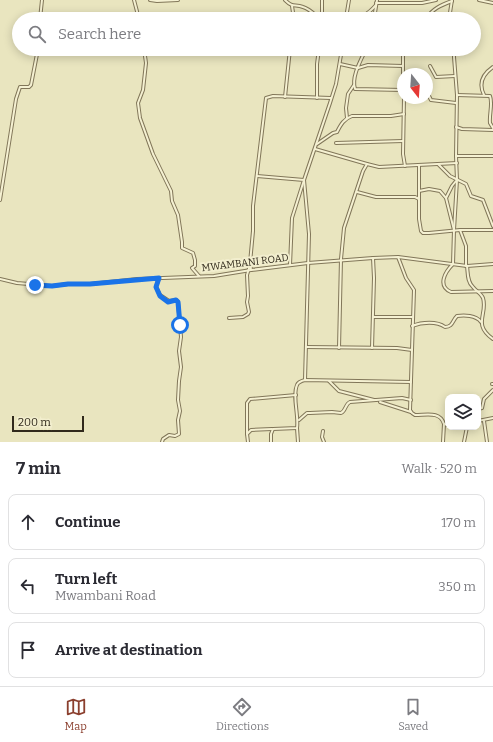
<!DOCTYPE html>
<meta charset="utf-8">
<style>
:root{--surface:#fff;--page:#f7f7f7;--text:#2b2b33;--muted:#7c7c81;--line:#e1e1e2;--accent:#8b3f2e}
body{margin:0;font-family:Bitter,serif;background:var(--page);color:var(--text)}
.controls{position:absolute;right:12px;bottom:12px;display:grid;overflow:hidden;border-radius:8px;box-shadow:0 2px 10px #0003}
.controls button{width:36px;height:36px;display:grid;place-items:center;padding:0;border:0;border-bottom:1px solid var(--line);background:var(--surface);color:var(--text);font:20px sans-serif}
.compass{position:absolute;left:397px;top:68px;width:36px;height:36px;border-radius:50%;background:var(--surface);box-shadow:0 2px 10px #0003;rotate:163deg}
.scale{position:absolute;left:12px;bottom:10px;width:72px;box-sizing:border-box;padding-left:4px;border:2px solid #312a1c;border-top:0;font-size:11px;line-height:14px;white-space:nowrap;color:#312a1c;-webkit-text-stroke:3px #f2eece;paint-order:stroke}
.stop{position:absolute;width:12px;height:12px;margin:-9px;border:3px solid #1a73e8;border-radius:50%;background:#fff}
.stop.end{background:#1a73e8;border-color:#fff;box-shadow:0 1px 4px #0008}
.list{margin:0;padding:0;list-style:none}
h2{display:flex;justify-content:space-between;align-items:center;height:52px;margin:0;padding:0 16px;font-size:17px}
h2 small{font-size:13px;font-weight:400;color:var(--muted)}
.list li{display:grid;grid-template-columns:26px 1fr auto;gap:12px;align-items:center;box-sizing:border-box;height:56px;margin:0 8px 8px;padding:0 8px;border:1px solid var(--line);border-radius:8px}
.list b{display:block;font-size:15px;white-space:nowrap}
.list p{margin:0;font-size:13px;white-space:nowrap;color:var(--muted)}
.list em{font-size:13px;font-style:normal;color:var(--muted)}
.icon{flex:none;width:22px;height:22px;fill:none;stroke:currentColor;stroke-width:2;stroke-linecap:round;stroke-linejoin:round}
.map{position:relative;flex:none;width:493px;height:442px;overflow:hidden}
.search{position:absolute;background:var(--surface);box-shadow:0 2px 10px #0003;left:12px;right:12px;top:12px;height:44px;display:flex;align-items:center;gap:10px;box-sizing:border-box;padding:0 14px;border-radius:22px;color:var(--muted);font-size:15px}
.sheet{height:244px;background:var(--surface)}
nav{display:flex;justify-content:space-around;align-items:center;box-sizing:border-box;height:56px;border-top:1px solid var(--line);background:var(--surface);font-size:11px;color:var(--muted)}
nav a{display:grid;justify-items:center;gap:2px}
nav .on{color:var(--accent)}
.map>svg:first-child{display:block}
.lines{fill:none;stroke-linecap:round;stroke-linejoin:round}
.street-casing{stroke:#817659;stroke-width:4}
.street{stroke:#f5f1d2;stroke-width:2}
.route{stroke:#1a73e8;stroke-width:5}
.labels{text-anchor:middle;stroke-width:4;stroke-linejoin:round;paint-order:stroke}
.street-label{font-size:10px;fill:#312a1c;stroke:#f2eece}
</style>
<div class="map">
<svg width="493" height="442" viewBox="0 0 493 442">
<rect width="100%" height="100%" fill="#e9e5bf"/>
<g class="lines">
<defs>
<g id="street">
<polyline points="134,0 139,19"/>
<polyline points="150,0 157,1 178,0"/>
<path d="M285 0C293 8 294 4 303 7 310 9 315 15 320 19"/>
<polyline points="479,0 493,3"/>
<polyline points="376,3 422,3 436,0"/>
<polyline points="292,6 294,19"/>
<polyline points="346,18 349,0"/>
<polyline points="40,19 42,0"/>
<polyline points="322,19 322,0"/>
<path d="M340 19C358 15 362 21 376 5"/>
<polyline points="374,19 377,0"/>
<path d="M426 19C432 9 441 5 452 1"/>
<polyline points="449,19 452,0"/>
<polyline points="144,49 146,63 143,90 138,103 140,118 153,154 171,191 172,201 178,215 182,242 182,248 193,253 195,260 195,266 192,268 199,276"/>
<path d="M366 49C361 60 351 77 355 89L403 90"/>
<polyline points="403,49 403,74"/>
<polyline points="454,49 454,57 457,95 456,156 457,180 454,230"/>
<polyline points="340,64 358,68 368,65 403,66"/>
<polyline points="430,66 436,77 455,76"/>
<polyline points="427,92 431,100 456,103"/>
<path d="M457 95 490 96C493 104 489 114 490 123L493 128"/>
<path d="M484 95C478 83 483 74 493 67"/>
<polyline points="285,97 290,49"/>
<polyline points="317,98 317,64 319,49"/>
<polyline points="404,98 403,154 405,166"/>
<polyline points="347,118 346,108 348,94 354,85"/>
<polyline points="456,127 462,129 493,130"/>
<polyline points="336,143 403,141"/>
<path d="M317 144 333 133 337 132C341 124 344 119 352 116H391L404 114"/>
<polyline points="315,149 367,164"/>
<polyline points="456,156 493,156"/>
<polyline points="438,164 450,176 466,184 471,196 483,200 493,226"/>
<polyline points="419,165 419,219 421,231 423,233 429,233 460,230 493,230"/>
<polyline points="257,176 304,180 292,218 290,265"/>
<path d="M419 191 429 189 440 191 446 198 454 230 453 264C445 272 437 286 451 292L493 291"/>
<polyline points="357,192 376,197 415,197 419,199"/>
<polyline points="446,198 452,186 456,181"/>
<polyline points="0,200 16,99 20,87 29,87 31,85 38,49"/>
<polyline points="460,230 466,246 466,266"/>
<path d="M398 257 406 278 414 290 410 410 412 413 415 415C427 415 440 411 444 424L448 425"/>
<path d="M467 266C468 273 467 282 473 287 476 291 481 293 483 298 488 314 472 324 493 339"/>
<polyline points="251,270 250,263 253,231 253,206 266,98 273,96 331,98"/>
<polyline points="159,278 156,287 160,295 169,301 176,300 178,302 181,337 179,351 181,367 179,381 178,400 180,411 178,420 179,434 175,436 169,435 163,439 162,442"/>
<polyline points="0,279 17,283 52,286 68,284 90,284 137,279 214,276 251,270 308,263 373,258 398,257 467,266 493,264"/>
<polyline points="373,317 412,317"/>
<polyline points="229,318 243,317 248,314 249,312 247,302 248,296 247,275 250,265"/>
<path d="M412 326C422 322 437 321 445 327 453 327 452 321 457 316 464 315 476 315 481 322"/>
<polyline points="306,347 397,348 412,350"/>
<polyline points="339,348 341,259 344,228 363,171 367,164 379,167 457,163"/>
<polyline points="372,348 374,278 373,258"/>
<polyline points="305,380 309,234 304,180 330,103 336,84 342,49"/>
<polyline points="329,381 339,391 374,400"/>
<polyline points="492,384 493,384"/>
<polyline points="380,402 411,412"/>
<polyline points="478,409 482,408 484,399 493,390"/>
<path d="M299 420 307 413H310L332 412 341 413C346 411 345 404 350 402L402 398 411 400"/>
<polyline points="478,421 493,418"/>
<polyline points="484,421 487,442"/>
<polyline points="297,428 298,442"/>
<polyline points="323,431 322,437 324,442"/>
<polyline points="247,434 247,403 250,399 296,395"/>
<polyline points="248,442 247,434 251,430 272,429"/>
<path d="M271 442V434L273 429 297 428C299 415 292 396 297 385 298 382 301 381 305 380L411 382"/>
<polyline points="443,442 444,424"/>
<polyline points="464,442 467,427"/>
</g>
</defs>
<use href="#street" class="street-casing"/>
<use href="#street" class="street"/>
</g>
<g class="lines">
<polyline class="route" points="35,285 52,286 68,284 90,284 159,278 156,287 160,296 168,302 176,300 178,302 180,325"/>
</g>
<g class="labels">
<g class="street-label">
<text transform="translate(245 262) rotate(-7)" y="4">MWAMBANI ROAD</text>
</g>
</g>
</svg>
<div class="controls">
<button><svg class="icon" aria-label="layers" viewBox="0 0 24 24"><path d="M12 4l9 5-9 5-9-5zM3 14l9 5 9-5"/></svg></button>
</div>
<svg class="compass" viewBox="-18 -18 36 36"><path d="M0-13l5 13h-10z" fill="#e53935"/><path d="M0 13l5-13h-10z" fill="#7c7c81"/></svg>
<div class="scale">200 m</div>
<div class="stop" style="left:180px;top:325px"></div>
<div class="stop end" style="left:35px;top:285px"></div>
<div class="search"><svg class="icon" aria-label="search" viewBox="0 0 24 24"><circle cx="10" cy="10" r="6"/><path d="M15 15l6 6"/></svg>Search here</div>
</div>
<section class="sheet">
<h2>7 min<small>Walk · 520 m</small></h2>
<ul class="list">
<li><svg class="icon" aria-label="ahead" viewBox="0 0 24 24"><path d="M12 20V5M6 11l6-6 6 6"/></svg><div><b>Continue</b></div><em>170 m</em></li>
<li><svg class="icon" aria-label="left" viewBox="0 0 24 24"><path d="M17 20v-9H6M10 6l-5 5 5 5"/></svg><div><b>Turn left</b><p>Mwambani Road</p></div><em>350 m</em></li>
<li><svg class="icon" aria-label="arrive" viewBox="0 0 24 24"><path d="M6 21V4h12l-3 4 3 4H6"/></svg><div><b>Arrive at destination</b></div></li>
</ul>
</section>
<nav>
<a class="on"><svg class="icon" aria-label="map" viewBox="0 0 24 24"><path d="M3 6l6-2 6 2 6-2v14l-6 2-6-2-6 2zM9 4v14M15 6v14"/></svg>Map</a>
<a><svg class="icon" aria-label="directions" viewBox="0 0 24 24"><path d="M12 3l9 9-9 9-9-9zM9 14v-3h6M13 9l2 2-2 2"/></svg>Directions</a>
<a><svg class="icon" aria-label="saved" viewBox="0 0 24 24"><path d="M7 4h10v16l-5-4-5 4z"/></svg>Saved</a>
</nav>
